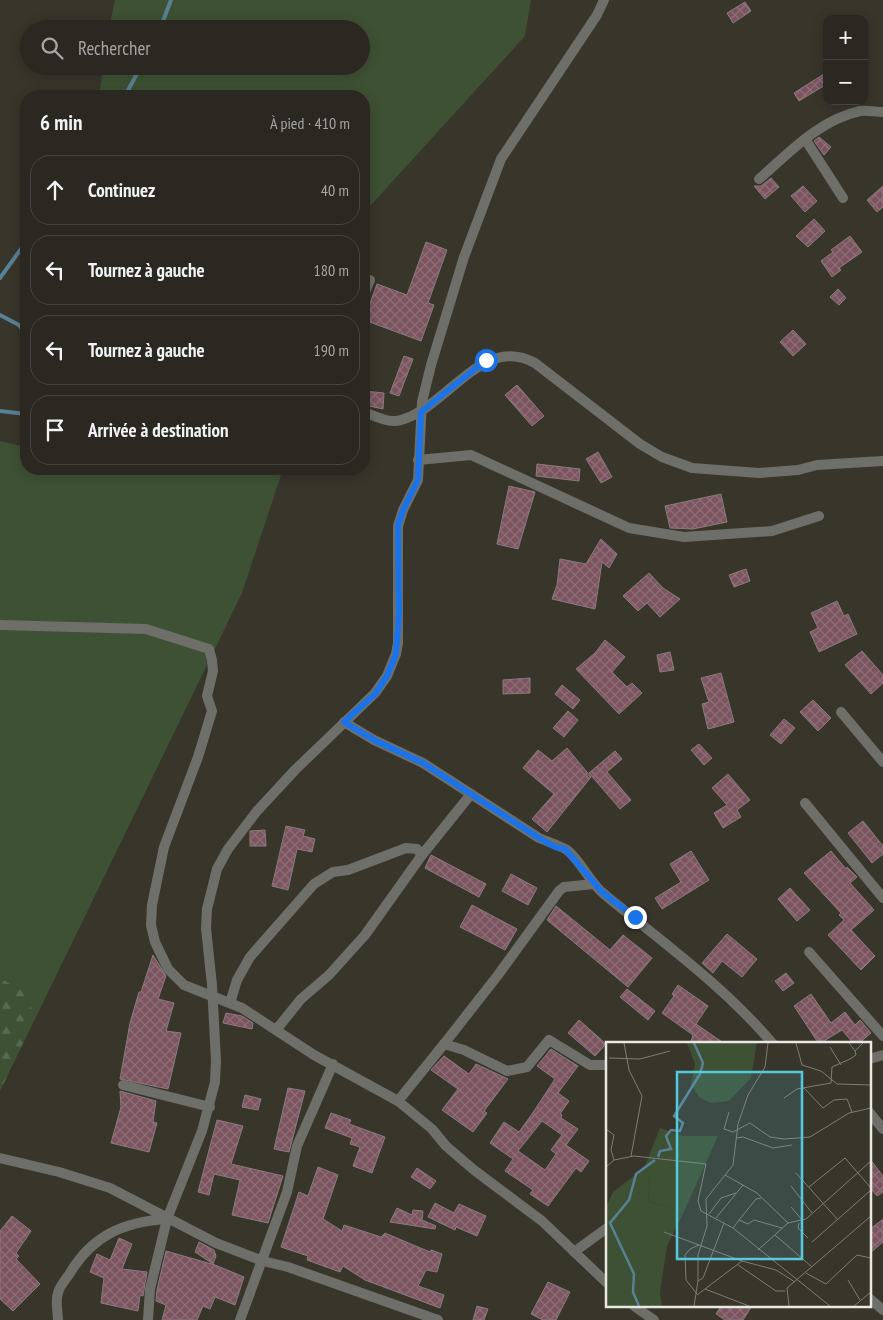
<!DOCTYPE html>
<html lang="fr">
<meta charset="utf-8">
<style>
:root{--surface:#2a2820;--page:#323029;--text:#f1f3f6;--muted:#a5a6a5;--line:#46443e}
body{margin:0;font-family:"PT Sans Narrow",sans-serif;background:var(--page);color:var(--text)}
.controls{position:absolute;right:15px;top:15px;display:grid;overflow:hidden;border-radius:10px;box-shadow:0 2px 12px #0003}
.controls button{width:45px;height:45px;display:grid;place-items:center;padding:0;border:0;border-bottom:1px solid var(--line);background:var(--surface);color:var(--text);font:25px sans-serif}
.stop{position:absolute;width:15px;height:15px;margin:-11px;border:4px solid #1a73e8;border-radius:50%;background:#fff}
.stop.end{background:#1a73e8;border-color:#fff;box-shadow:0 1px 5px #0008}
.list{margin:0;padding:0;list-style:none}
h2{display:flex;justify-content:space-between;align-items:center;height:65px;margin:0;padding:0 20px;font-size:21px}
h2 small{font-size:16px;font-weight:400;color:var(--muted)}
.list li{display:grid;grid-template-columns:32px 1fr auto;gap:15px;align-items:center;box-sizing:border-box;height:70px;margin:0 10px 10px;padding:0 10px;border:1px solid var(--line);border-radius:20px}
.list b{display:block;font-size:19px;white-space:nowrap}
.list em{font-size:16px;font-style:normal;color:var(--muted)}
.icon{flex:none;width:28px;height:28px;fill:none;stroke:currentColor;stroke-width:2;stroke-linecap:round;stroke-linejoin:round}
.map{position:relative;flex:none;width:883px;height:1320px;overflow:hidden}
.search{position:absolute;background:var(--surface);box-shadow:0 2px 12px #0003;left:20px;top:20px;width:350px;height:55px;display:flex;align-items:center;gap:12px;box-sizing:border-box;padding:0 18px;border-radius:28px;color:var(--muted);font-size:19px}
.panel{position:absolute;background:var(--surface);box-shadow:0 2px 12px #0003;left:20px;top:90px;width:350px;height:385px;border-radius:20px}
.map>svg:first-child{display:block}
.grass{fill:#3e5134}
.forest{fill:url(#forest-firs)}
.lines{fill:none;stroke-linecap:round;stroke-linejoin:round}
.stream{stroke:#588195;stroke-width:4}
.building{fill:url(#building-cross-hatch);stroke:#897b7f;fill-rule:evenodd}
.minor{stroke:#6e6f69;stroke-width:10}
.route{stroke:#1a73e8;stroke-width:6}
.inset-river{fill:none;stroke:#588195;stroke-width:2.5}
.inset-road{fill:none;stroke:#7f7d74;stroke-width:1}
.view{fill:#54cadd;fill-opacity:0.15;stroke:#54cadd;stroke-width:2.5}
.inset-edge{fill:none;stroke:#e9e8e1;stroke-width:2.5}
</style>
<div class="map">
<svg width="883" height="1320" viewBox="0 0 883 1320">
<defs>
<pattern id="forest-firs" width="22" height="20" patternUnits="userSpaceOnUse" patternTransform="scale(1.25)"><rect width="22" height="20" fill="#3e5134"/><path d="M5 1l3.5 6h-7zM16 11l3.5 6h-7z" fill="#5a6a51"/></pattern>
<pattern id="building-cross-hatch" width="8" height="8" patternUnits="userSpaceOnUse" patternTransform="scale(1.25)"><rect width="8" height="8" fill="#7b5460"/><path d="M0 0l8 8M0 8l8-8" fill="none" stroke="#8e6d76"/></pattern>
</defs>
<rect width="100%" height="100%" fill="#38352b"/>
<g class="grass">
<polygon points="115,0 531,0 525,36 371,205 364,203 364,96 102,96 100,90 103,66 361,66 361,29 109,29"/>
<polygon points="0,441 26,447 26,469 283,469 242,593 36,1017 23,991 0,978"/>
</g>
<polygon class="forest" points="0,978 23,991 36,1017 0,1091"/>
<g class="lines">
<g class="stream">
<polyline points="160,29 171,0"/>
<polyline points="125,96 141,66"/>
<polyline points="0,278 26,242"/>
<polyline points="0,315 19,325 26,334"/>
<polyline points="0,411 26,414"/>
</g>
</g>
<g class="building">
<polygon points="745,2 751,11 733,23 727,13"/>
<polygon points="827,72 827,84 799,101 794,93"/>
<polygon points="819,137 831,147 824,155 814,141"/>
<polygon points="771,178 779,187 765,199 754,186 761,186"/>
<polygon points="803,186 817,201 805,212 791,196"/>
<polygon points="883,186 883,207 877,212 867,200"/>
<polygon points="814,219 825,231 808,247 796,236"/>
<polygon points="850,236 862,252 839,268 841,270 832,277 821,261 833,252 831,250"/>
<polygon points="426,242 447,250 428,303 434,305 421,341 364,320 377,284 407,295"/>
<polygon points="838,289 846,298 839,305 830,297"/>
<polygon points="793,330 806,344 793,356 780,342"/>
<polygon points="404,356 413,359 399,396 390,393"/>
<polygon points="517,385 544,416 532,426 505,395"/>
<polygon points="364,391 384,393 383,409 364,405"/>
<polygon points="598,452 612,477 601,483 586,459"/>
<polygon points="537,464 580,469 579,481 536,476"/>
<polygon points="509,486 535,492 518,549 497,544"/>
<polygon points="721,494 727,522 693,529 670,528 665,506"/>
<polygon points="601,539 617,554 609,568 602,562 595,609 552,599 557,585 560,559 586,564"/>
<polygon points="746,569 750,581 734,587 729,575"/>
<polygon points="649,573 663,588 680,599 660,617 647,603 638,611 623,596"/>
<polygon points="837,601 844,616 848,614 857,634 819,652 810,632 818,628 811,613"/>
<polygon points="605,640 625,657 612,672 627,687 632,683 642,693 619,714 576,669 595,653"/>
<polygon points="862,651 883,675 883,683 871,694 845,665"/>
<polygon points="670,652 674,670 660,672 657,655"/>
<polygon points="721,673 734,722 708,729 702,704 709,702 701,678"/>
<polygon points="530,678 530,693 503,694 503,680"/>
<polygon points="562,685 580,700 573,709 555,694"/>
<polygon points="813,700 831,718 818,731 800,712"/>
<polygon points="568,711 578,720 564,737 553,728"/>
<polygon points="784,719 795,728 781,744 770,735"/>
<polygon points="699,744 712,758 704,765 691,750"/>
<polygon points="567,748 591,777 547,832 532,819 554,794 523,768 538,750 552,761"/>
<polygon points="615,751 622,759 607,772 631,800 620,809 589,773"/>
<polygon points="728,774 750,800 737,810 741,817 723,828 714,813 727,805 712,788"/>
<polygon points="863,821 883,846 883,854 872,863 848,833"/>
<polygon points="286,826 305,830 303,836 315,839 312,852 297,849 288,890 272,886"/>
<polygon points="265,830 266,846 250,846 250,831"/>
<polygon points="691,851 709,880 662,909 655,898 681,882 670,864"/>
<polygon points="831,851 846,869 847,867 857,877 850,883 874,910 851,930 875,956 861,970 828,935 844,920 839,915 841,913 804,873"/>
<polygon points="431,855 486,884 479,897 425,868"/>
<polygon points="511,874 537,888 528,905 502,891"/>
<polygon points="790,888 810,910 797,921 778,899"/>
<polygon points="472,905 517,929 505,950 460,927"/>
<polygon points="556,906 610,950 623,935 652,958 628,987 547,920"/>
<polygon points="727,934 757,959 742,977 722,961 713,973 702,963"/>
<polygon points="153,955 166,976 158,999 174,1003 166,1031 181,1033 168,1089 120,1079 130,1023 139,992 141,992"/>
<polygon points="786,973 794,983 783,991 775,981"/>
<polygon points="678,985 708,1006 696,1024 725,1044 690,1044 693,1035 662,1013 674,996 672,994"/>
<polygon points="627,989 655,1011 648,1020 620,997"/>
<polygon points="811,994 831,1023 845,1012 855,1025 860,1020 871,1033 858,1044 854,1044 842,1030 819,1044 794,1006"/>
<polygon points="226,1013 242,1016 253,1023 252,1029 223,1023"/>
<polygon points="579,1020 606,1044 595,1056 568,1033"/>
<path d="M551 1049 578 1066 558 1093 569 1101 560 1114 562 1115 561 1118 578 1129 566 1145 589 1161 581 1172 576 1168 548 1206 530 1194 533 1190 505 1171 513 1159 490 1143 504 1122 519 1132 532 1114 555 1079 537 1066ZM542 1121 562 1135 551 1150 556 1154 545 1170 518 1151Z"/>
<polygon points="444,1056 469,1074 476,1064 508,1079 484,1111 487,1113 473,1132 442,1110 458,1089 431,1070"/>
<polygon points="288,1088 305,1091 289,1152 274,1149"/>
<polygon points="120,1091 156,1101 153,1122 157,1123 149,1152 111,1143 121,1107"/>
<polygon points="245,1095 261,1099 258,1110 242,1107"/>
<polygon points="331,1113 351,1120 349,1124 385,1137 372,1173 353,1166 360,1147 350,1144 352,1138 325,1128"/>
<polygon points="217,1120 243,1126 231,1164 283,1176 268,1223 232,1215 240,1180 214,1174 209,1195 198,1192"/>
<polygon points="869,1158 883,1176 883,1192 877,1196 869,1186"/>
<polygon points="318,1167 338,1175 323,1219 342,1231 344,1225 381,1237 385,1233 430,1252 431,1250 442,1254 437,1272 426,1270 418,1286 444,1295 440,1308 365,1280 343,1266 340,1272 307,1260 308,1256 281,1247 299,1192 308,1196"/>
<polygon points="417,1168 436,1181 430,1189 411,1177"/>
<polygon points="435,1203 454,1213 459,1204 486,1216 477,1236 456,1227 455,1230 428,1217"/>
<polygon points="397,1208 412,1215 413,1210 423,1211 422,1220 436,1226 435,1229 390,1222"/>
<polygon points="12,1216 31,1231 16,1253 19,1256 16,1259 40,1284 13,1311 0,1299 0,1231"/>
<polygon points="883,1219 883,1242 869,1254 869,1230"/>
<polygon points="119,1238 132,1244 122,1269 147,1272 143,1296 140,1295 138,1311 101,1303 104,1278 90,1272 97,1254 110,1260"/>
<polygon points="199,1242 214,1250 216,1256 213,1264 195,1252"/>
<polygon points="166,1251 215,1265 244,1277 235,1305 215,1297 210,1309 203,1306 197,1320 162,1320 166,1305 156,1301 157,1290"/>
<polygon points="548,1282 570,1292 556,1320 543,1320 531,1314"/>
<polygon points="477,1306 488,1309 484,1320 473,1320"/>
<polygon points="721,1306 752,1306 743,1320 725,1320 716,1314"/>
</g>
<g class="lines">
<g class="minor">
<polyline points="805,139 843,198"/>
<path d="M759 179C789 153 819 120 860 111 867 110 876 112 883 112"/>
<polyline points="364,294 370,280"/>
<path d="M364 412C375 416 390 424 401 420 449 406 482 334 535 363L640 444 662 457 692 468 759 473 798 470 817 465 883 461"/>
<polyline points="418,460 471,455 629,528 684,537 772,531 819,516"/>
<polyline points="0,625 146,629 209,649 212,660 213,671 207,696 212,711 198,757 164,847 152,905 151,925 155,942 168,969 184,985 242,1008 314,1055 398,1101 432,1129 446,1146 474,1170 542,1221 607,1283"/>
<polyline points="841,712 883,762"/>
<path d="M344 722 374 740 423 763 539 838C546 841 563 847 567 850 582 862 589 882 604 894 662 942 724 986 773 1044"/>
<polyline points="805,803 883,898"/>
<polyline points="809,952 883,1036"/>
<polyline points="230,1003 237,980 250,957 314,884 333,872 348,870 406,848 417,849 422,855"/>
<polyline points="276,1030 301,999 329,975 365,935 422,855 471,794"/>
<polyline points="444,1044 498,975 559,891 564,887 594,884"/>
<polyline points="869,1059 883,1055"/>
<polyline points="123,1085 210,1107"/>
<polyline points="398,1101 444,1044 464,1050 507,1071 527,1067 549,1040 590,1065 607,1065"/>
<polyline points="869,1112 883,1129"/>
<polyline points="0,1158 59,1172 110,1188 216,1243 263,1261 288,1267 438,1320"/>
<polyline points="574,1252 607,1228"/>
<polyline points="869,1298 883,1310"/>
<polyline points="634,1306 654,1320"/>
<path d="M58 1320C58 1312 55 1301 58 1293 59 1287 66 1279 70 1273 92 1236 123 1222 166 1219"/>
<polyline points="148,1320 150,1289 167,1219 202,1131 215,1082 216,1061 212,985 206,928 207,909 217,869 228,849 257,811 295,770 375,693 387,676 396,654 398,643 398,526 403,510 418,480 422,402 431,365 464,257 501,159 597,15 604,0"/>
<polyline points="240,1320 287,1192 297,1146 333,1064"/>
</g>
</g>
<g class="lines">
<polyline class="route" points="486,360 421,412 418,480 403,510 398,526 399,615 396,654 387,676 375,694 344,722 374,740 423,763 539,838 555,847 565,849 603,893 635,917"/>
</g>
<g transform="translate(606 1042)">
<rect width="265" height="265" fill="#38352b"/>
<path d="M81 1H151L145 36 123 59 105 61 94 56 85 43 89 22ZM54 86 77 94H112L76 174 70 168 42 159 44 132 38 126Z" fill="#3e5134"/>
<path d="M38 126 44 132 42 159 70 168 76 174 61 204 54 251 56 264H0V165L7 150Z" fill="#3e5134"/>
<path class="inset-river" d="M52 115 54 109 65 107 60 94 65 88 74 89 77 81 68 74 94 32 97 21 88 1M33 264 27 250 28 232 4 181 23 158 30 132 49 118"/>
<path class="inset-road" d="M18 1 23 28 36 54 25 114M190 1 196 23 215 29 231 42 265 43M243 1 249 9 257 1M224 5 235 23M3 16 34 17 64 9M198 46 217 66 228 58 241 57 246 70M178 56 191 47 225 41 226 25 244 17 250 13 249 9M123 70 118 87 127 90 144 81 164 95 178 97 204 95 243 71 265 66M0 87 8 93 5 108 8 118M130 96 137 95 167 106 186 103M0 125 8 118 28 114 100 122 92 159 95 169 127 186 224 264M190 131 232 178M119 133 151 151 182 181M185 144 206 171M203 145 239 116 265 146M185 165 197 179M103 172 115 156 130 151M110 176 137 143M133 178 150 157 155 156M193 181 192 186 202 196M127 186 133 178 142 182 148 178 176 186M58 190 136 219M169 193 206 225M206 200 265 148M152 208 182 181 200 177 265 119M132 223 170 249H179M200 231 220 242 251 213 265 216M242 238 254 258M92 239 97 236 118 181M99 247 143 264M91 252 80 238 79 213 84 207 93 203M91 253 136 219 170 228 189 240M88 264 92 239V213L101 184 100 157 127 123 132 82 142 53 159 25 162 1M183 264 181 246 265 174M248 264 265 250"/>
<path class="view" d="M71 30H196V217H71Z"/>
<rect width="265" height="265" class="inset-edge"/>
</g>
</svg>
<div class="controls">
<button>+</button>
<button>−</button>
</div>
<div class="stop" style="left:486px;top:360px"></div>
<div class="stop end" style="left:635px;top:917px"></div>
<div class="search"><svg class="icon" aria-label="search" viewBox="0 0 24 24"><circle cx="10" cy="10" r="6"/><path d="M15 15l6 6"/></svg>Rechercher</div>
<section class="panel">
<h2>6 min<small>À pied · 410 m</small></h2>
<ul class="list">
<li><svg class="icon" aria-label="ahead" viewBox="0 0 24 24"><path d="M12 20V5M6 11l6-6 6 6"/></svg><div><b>Continuez</b></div><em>40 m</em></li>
<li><svg class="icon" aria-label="left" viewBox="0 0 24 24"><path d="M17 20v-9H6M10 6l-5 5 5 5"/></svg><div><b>Tournez à gauche</b></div><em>180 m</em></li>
<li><svg class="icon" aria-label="left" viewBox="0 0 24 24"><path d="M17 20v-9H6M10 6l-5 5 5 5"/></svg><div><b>Tournez à gauche</b></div><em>190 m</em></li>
<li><svg class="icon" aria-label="arrive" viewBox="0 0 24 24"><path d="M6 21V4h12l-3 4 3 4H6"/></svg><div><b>Arrivée à destination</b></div></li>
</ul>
</section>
</div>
